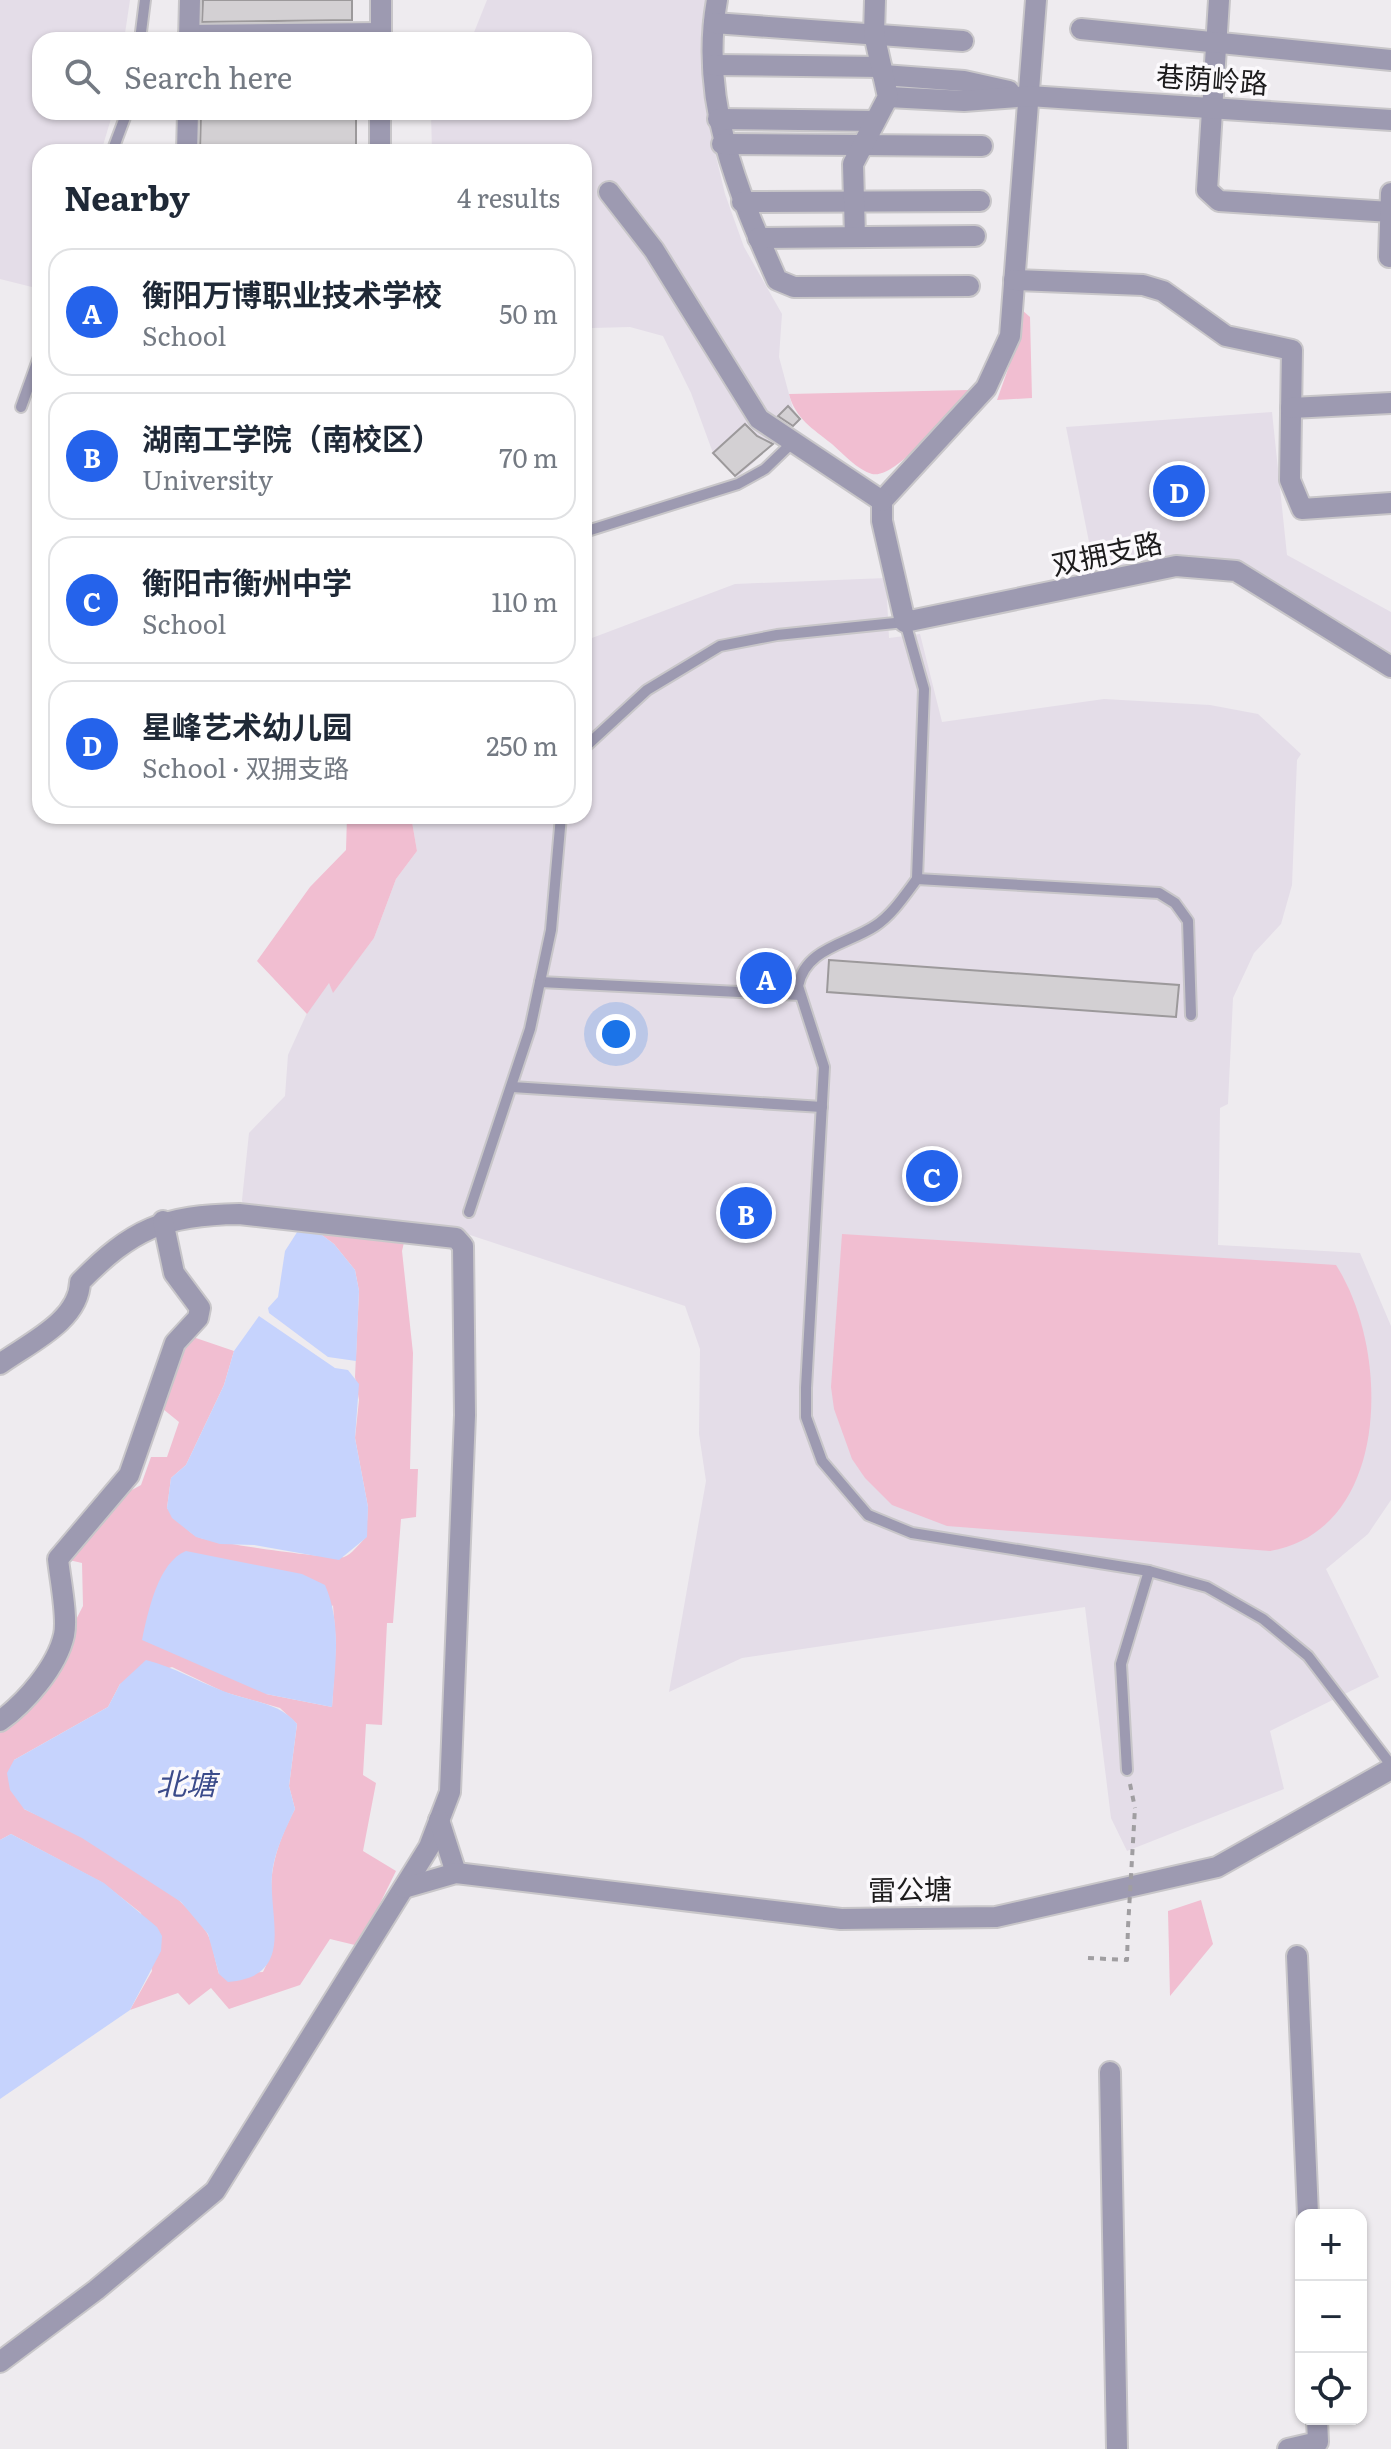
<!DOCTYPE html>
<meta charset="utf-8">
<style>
:root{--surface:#fff;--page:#f2f2f3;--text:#1f2937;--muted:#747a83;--line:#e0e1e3;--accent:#2563eb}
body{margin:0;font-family:Literata,"Noto Sans SC",serif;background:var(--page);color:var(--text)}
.controls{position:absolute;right:24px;bottom:24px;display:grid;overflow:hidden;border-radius:16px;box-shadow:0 2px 6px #0004}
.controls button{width:72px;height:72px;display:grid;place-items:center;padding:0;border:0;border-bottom:2px solid var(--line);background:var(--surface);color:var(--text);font:40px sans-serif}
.you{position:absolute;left:616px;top:1034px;width:28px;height:28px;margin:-20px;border:6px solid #fff;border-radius:50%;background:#1a73e8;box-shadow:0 0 0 12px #1a73e833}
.badge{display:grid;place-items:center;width:52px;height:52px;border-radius:50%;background:var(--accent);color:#fff;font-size:26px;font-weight:700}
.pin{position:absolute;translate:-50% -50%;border:4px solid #fff;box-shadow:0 2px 8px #0006}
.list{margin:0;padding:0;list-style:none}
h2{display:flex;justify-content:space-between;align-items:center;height:104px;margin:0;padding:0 32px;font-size:34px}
h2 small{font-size:26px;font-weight:400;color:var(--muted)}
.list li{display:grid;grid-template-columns:52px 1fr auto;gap:24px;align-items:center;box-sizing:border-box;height:128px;margin:0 16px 16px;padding:0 16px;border:2px solid var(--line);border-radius:24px}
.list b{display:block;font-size:30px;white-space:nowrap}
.list p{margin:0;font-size:26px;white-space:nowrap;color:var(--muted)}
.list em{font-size:26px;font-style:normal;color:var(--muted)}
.icon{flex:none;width:44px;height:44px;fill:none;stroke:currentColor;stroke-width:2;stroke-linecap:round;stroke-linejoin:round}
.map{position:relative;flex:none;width:1391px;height:2449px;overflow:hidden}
.search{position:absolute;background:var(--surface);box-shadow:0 2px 6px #0004;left:32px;top:32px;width:560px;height:88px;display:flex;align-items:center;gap:20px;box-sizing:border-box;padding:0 28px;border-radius:24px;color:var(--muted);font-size:30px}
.panel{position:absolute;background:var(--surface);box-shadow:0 2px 6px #0004;left:32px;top:144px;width:560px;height:680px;border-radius:24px}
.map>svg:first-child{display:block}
.built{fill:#e4dde8}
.green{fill:#f1bed1;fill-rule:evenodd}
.water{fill:#c6d3fd}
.building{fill:#d3d0d3;stroke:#9c999b;stroke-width:2}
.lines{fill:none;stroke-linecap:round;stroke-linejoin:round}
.lane-casing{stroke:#c8c6c9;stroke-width:14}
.street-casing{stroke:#c8c6c9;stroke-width:24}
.path{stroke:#a09ea1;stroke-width:4;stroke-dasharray:6 6;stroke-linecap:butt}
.lane{stroke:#9d9ab1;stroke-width:10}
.street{stroke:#9d9ab1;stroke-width:20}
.path-bridge{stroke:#a09ea1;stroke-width:4;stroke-dasharray:6 6;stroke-linecap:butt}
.labels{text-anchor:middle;stroke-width:7;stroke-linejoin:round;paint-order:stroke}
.street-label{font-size:28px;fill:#1c1b1c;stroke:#fbf9fc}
.water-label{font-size:30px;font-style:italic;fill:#3b4b8a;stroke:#fbf9fc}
</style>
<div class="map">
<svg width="1391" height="2449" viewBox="0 0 1391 2449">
<rect width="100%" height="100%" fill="#eeebef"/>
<g class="built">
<polygon points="0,0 130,0 124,40 40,40 40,112 113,112 101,152 40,152 40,289 0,279"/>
<polygon points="487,0 706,0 702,58 708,123 725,194 744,247 782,314 779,357 793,409 800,419 737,478 713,453 691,393 663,336 630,327 592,328 584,333 584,152 432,152 431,112 584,112 584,40 471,40"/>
<polygon points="1272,412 1287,555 1391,612 1391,658 1241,565 1096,577 1066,427"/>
<polygon points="886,578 889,638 920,634 942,722 1104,699 1210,705 1258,714 1301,754 1297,760 1292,885 1281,924 1254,953 1233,998 1228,1104 1220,1108 1218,1245 1360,1253 1391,1326 1391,1500 1368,1534 1326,1569 1379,1677 1270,1731 1284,1789 1127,1851 1111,1818 1085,1607 742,1658 669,1692 706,1481 699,1434 700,1349 685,1306 461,1232 244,1209 242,1200 249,1133 285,1096 288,1055 312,1002 329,982 333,992 374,938 396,879 417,851 411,816 584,816 584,641 735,584"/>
</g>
<g class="green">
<polygon points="1022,310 1030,317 1032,398 997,400 1019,338"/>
<path d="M969 390C952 408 897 480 872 474 858 470 843 454 832 444 813 429 795 418 789 394Z"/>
<polygon points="347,816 411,816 417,851 396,879 374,938 333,993 329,983 307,1014 257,961 310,887 346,850"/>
<path d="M311 1227 405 1238 402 1251 413 1353 410 1469H418L416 1517 401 1519 393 1623H387L382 1725 366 1724 363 1775 376 1783 363 1851 396 1871 359 1946 330 1939 300 1985 229 2009 211 1988 189 2005 178 1993 130 2010 152 1971 141 1913 103 1883 11 1834 0 1840V1731L65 1641 83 1606 82 1563 69 1560 130 1491 141 1485 151 1457H167L179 1422 163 1409 190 1336 234 1351 224 1385 186 1465 171 1478 167 1508C176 1517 187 1532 198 1537 208 1542 336 1560 344 1557 351 1555 360 1543 366 1537L368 1507 355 1438 359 1400 355 1377 359 1291 355 1270 334 1244ZM333 1605 336 1643 332 1707 266 1694ZM172 1667 224 1692 280 1708 297 1724 289 1786 295 1809C285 1828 277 1846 273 1868 266 1907 283 1933 263 1972L219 1974C215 1961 213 1944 207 1933 175 1880 79 1834 24 1809L14 1760 108 1707 120 1684Z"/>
<path d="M842 1234 1336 1265C1391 1351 1391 1530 1270 1551L947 1526 892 1505 865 1478 852 1459 834 1409 831 1387Z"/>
<polygon points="1201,1900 1213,1944 1170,1996 1168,1911"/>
</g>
<g class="water">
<polygon points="301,1226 311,1227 334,1244 355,1270 359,1291 356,1361 328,1357 269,1313 268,1308 278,1297 285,1251"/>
<polygon points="259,1316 335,1368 348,1370 359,1384 355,1438 368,1507 367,1537 339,1560 254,1545 220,1544 196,1537 172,1518 167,1508 171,1478 186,1465 224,1385 234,1351"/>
<path d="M186 1551 302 1574 325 1585C342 1624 335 1666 332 1707L266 1694 142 1640C148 1612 158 1562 186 1551Z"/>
<path d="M146 1660C174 1667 197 1681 223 1691 249 1702 278 1701 297 1724L289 1786 295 1809C286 1828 277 1846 273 1867 265 1913 300 1976 228 1982L219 1974 208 1934 181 1902 82 1838 24 1809 10 1790 7 1773 14 1760 108 1707 120 1684Z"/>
<polygon points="11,1834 104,1883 157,1927 162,1936 161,1951 130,2010 0,2099 0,1840"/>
</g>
<g class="building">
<polygon points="203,0 352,0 352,20 202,22"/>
<polygon points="201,112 356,112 356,148 200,150"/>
<polygon points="788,406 800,419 793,426 778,416"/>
<polygon points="745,424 757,436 773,444 735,476 713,453"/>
<polygon points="829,960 1179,985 1176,1017 827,992"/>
</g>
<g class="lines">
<defs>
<g id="lane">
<polyline points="140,40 145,0"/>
<polyline points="112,152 127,112"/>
<polyline points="21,407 40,354"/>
<polyline points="584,532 738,484 765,469 793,442"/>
<path d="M584 748 647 690 720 646 777 635 905 622 924 689 917 879C905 895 892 915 875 926 848 944 805 948 798 986L824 1067 806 1388V1417L822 1461 868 1515 912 1533 1149 1571 1207 1587 1263 1619 1308 1656 1391 1765"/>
<polyline points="917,879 1159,893 1175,903 1188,921 1191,1015"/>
<polyline points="540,982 800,995"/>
<polyline points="512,1087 822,1107"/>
<polyline points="469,1212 530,1029 551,930 561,816"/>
<polyline points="1127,1770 1121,1664 1149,1571"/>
</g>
<g id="street">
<path d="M717 0C699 100 737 190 777 280L794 287 969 286"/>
<polyline points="1036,0 1010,336 986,388 882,501 882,521 905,622 1176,566 1236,571 1391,667"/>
<polyline points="1219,0 1207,190 1219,201 1391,212"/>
<polyline points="714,23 963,41"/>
<polyline points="1081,29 1391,60"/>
<polyline points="189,35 381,33"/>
<polyline points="189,40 190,0"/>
<polyline points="381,40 381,0"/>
<polyline points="713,65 881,67"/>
<polyline points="883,75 964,81 1009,91"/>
<polyline points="888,97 964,101 1029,96 1391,120"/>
<polyline points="718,119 874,121"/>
<polyline points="722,144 982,146"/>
<polyline points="187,152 188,112"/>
<polyline points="380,152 380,112"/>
<polyline points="609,192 654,250 759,419 882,501"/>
<polyline points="742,202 980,201"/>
<polyline points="855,237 853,164 888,97 874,34 875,0"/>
<polyline points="758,238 975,236"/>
<polyline points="1389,257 1391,193"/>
<polyline points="1014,280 1143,285 1163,291 1226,336 1292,350 1290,480 1302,509 1391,503"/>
<polyline points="1291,408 1391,403"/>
<path d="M0 1364C29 1343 79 1321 80 1282 132 1229 164 1215 239 1214L456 1238 463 1246 465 1415 450 1792 429 1847 215 2191 96 2290 0 2362"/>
<path d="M0 1721C25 1703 57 1667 64 1635 68 1617 60 1579 58 1559L129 1475 175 1343 198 1318 200 1308 174 1273 163 1221"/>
<polyline points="439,1820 456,1873"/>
<polyline points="404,1888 456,1873 841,1919 996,1917 1217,1867 1391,1769"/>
<polyline points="1297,1956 1308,2215"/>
<polyline points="1110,2072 1117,2449"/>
<polyline points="1288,2449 1318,2442 1317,2419"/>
</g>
</defs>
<use href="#lane" class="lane-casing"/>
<use href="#street" class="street-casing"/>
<g class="path">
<polyline points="1130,1784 1135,1808"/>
<polyline points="1088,1958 1127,1960 1128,1927"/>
</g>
<use href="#lane" class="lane"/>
<use href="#street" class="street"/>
<polyline class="path-bridge" points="1128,1927 1135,1808"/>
</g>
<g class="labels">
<g class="street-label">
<text transform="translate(1212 80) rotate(4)" y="10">巷荫岭路</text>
<text transform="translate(1107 554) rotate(-12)" y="10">双拥支路</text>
<text transform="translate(910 1890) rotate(-1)" y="10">雷公塘</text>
</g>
<g class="water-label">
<text x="186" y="1795">北塘</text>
</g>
</g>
</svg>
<div class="controls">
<button>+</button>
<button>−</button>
<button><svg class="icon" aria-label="locate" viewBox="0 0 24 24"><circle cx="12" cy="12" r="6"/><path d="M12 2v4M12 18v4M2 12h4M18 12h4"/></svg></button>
</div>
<div class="you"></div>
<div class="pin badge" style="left:766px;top:978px">A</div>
<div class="pin badge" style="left:746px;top:1213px">B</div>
<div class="pin badge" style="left:932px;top:1176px">C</div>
<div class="pin badge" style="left:1179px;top:491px">D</div>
<div class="search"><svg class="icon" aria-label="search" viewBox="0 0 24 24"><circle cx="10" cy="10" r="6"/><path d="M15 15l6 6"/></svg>Search here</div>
<section class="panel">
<h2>Nearby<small>4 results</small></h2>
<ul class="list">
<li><span class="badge">A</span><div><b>衡阳万博职业技术学校</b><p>School</p></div><em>50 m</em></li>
<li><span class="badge">B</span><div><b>湖南工学院（南校区）</b><p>University</p></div><em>70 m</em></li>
<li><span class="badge">C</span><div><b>衡阳市衡州中学</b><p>School</p></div><em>110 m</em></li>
<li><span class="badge">D</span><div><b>星峰艺术幼儿园</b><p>School · 双拥支路</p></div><em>250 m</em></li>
</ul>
</section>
</div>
